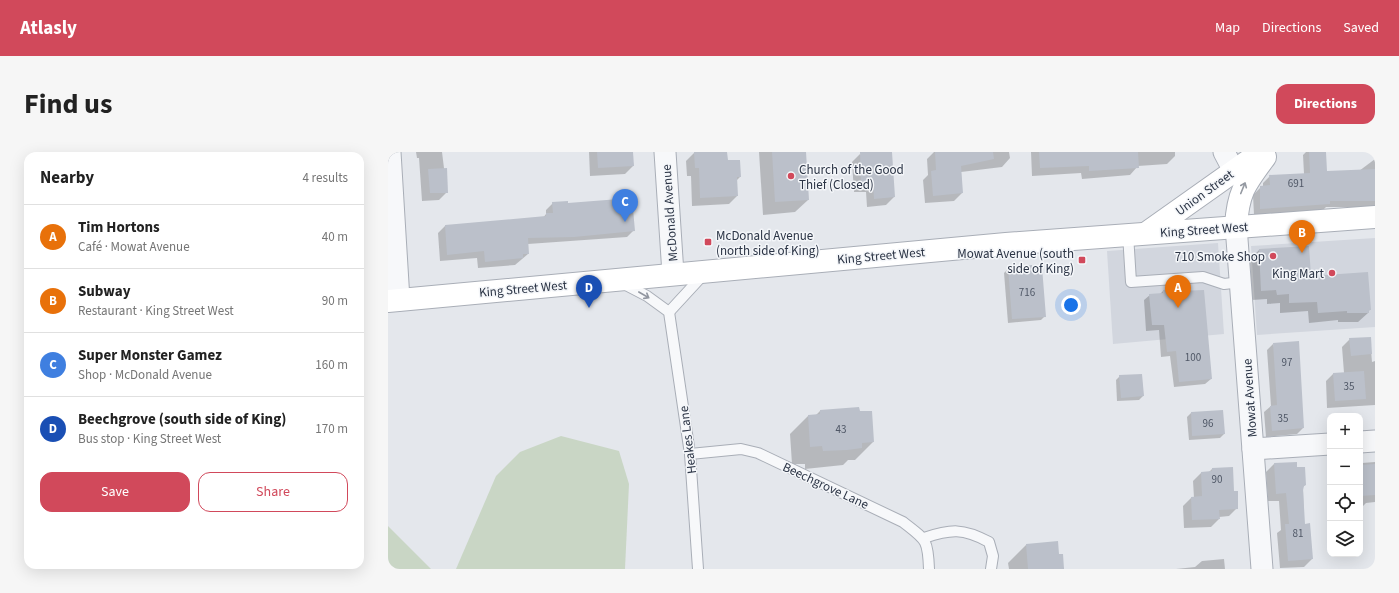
<!DOCTYPE html>
<meta charset="utf-8">
<style>
:root{--surface:#fff;--page:#f6f6f6;--text:#222;--muted:#767676;--line:#e0e0e0;--accent:#d1495b}
body{margin:0;font-family:"Source Sans 3",sans-serif;background:var(--page);color:var(--text)}
.controls{position:absolute;right:12px;bottom:12px;display:grid;overflow:hidden;border-radius:8px;box-shadow:0 4px 16px #0002}
.controls button{width:36px;height:36px;display:grid;place-items:center;padding:0;border:0;border-bottom:1px solid var(--line);background:var(--surface);color:var(--text);font:20px sans-serif}
.you{position:absolute;left:683px;top:153px;width:14px;height:14px;margin:-10px;border:3px solid #fff;border-radius:50%;background:#1a73e8;box-shadow:0 0 0 6px #1a73e833}
.badge{display:grid;place-items:center;width:26px;height:26px;border-radius:50%;background:var(--accent);color:#fff;font-size:13px;font-weight:700}
.pin{position:absolute;translate:-50% -33px;filter:drop-shadow(0 1px 2px #0008)}
.pin::after{content:'';position:absolute;top:21px;width:14px;height:12px;background:inherit;clip-path:polygon(0 0,100% 0,50% 100%)}
.list{margin:0;padding:0;list-style:none}
h2{display:flex;justify-content:space-between;align-items:center;height:52px;margin:0;padding:0 16px;font-size:17px}
h2 small{font-size:13px;font-weight:400;color:var(--muted)}
.list li{display:grid;grid-template-columns:26px 1fr auto;gap:12px;align-items:center;box-sizing:border-box;height:64px;padding:0 16px;border-top:1px solid var(--line)}
.list b{display:block;font-size:15px;white-space:nowrap}
.list p{margin:0;font-size:13px;white-space:nowrap;color:var(--muted)}
.list em{font-size:13px;font-style:normal;color:var(--muted)}
.actions{display:flex;gap:8px;padding:12px 16px}
.actions a{flex:1;padding:9px 0;border:1px solid var(--accent);border-radius:12px;text-align:center;font-size:14px;color:var(--accent)}
.actions .main{background:var(--accent);color:#fff}
.icon{flex:none;width:22px;height:22px;fill:none;stroke:currentColor;stroke-width:2;stroke-linecap:round;stroke-linejoin:round}
.map{position:relative;flex:none;width:987px;height:417px;overflow:hidden;border-radius:12px}
header{display:flex;align-items:center;gap:24px;box-sizing:border-box;height:56px;padding:0 20px;background:var(--accent);color:#fff}
header strong{font-size:19px}
nav{display:flex;gap:22px;margin-inline-start:auto;font-size:14px}
.intro{display:flex;align-items:center;justify-content:space-between;box-sizing:border-box;height:96px;padding:0 24px}
h1{margin:0;font-size:28px}
.button{padding:10px 18px;border-radius:12px;background:var(--accent);color:#fff;font-size:14px;font-weight:700}
main{display:flex;gap:24px;padding:0 24px}
aside{flex:1;background:var(--surface);border-radius:12px;box-shadow:0 4px 16px #0002}
.map>svg:first-child{display:block}
.built{fill:#d2d6de}
.green{fill:#c9d6c5}
.shadow{fill:#0003}
.building{fill:#bbc0ca}
.lines{fill:none;stroke-linecap:round;stroke-linejoin:round}
.lane-casing{stroke:#a9aeb7;stroke-width:12}
.street-casing{stroke:#a9aeb7;stroke-width:23}
.secondary-casing{stroke:#a9aeb7;stroke-width:24}
.lane{stroke:#f7f8fa;stroke-width:10}
.street{stroke:#f7f8fa;stroke-width:21}
.secondary{stroke:#fff;stroke-width:22}
.oneway{stroke:#959aa2}
.oneway2{stroke:#9196a0}
.poi-dot{fill:#d1495b;stroke:#f4f6f9;stroke-width:1.5}
.labels{text-anchor:middle;stroke-width:3;stroke-linejoin:round;paint-order:stroke}
.number-label{font-size:11px;fill:#4f5766}
.poi-label{font-size:13px;fill:#2b3445;stroke:#f4f6f9;text-anchor:end}
.street-label{font-size:13px;fill:#2b3445;stroke:#f4f6f9}
</style>
<header>
<strong>Atlasly</strong>
<nav><a>Map</a><a>Directions</a><a>Saved</a></nav>
</header>
<div class="intro"><h1>Find us</h1><a class="button">Directions</a></div>
<main>
<aside>
<h2>Nearby<small>4 results</small></h2>
<ul class="list">
<li><span class="badge" style="background:#e8710a">A</span><div><b>Tim Hortons</b><p>Café · Mowat Avenue</p></div><em>40 m</em></li>
<li><span class="badge" style="background:#e8710a">B</span><div><b>Subway</b><p>Restaurant · King Street West</p></div><em>90 m</em></li>
<li><span class="badge" style="background:#3f7fe0">C</span><div><b>Super Monster Gamez</b><p>Shop · McDonald Avenue</p></div><em>160 m</em></li>
<li><span class="badge" style="background:#1a4fb4">D</span><div><b>Beechgrove (south side of King)</b><p>Bus stop · King Street West</p></div><em>170 m</em></li>
</ul>
<div class="actions"><a class="main">Save</a><a>Share</a></div>
</aside>
<div class="map">
<svg width="987" height="417" viewBox="0 0 987 417">
<rect width="100%" height="100%" fill="#e4e7ec"/>
<g class="built">
<polygon points="987,86 987,175 869,183 863,94"/>
<polygon points="830,91 836,182 725,192 719,99"/>
</g>
<g class="green">
<polygon points="173,284 231,299 241,332 237,417 68,417 108,324 132,300"/>
<polygon points="0,374 43,417 0,417"/>
</g>
<g class="shadow">
<polygon points="28,0 54,0 59,40 51,48 34,49 31,6 29,6"/>
<polygon points="201,0 244,0 245,14 237,22 202,24"/>
<polygon points="314,0 338,0 339,9 352,25 348,29 349,44 341,52 304,54 303,24 299,24 298,9 306,1"/>
<polygon points="371,0 417,0 420,48 407,60 375,63"/>
<polygon points="546,0 621,0 622,6 614,15 573,20 574,41 566,49 537,51 535,28 540,23 539,7"/>
<polygon points="643,0 787,0 787,4 779,12 750,14 742,23 694,27 693,21 644,24"/>
<polygon points="918,0 937,0 938,20 971,19 987,7 987,55 938,55 934,59 866,63 865,43 872,36 875,35 875,31 882,24 916,22 915,3"/>
<polygon points="472,2 506,45 498,53 479,55 478,40 466,40 464,10"/>
<polygon points="165,51 179,52 246,78 239,85 140,92 140,102 127,113 90,116 89,106 52,109 50,81 57,74 155,66 158,62 158,58"/>
<polygon points="871,98 982,157 980,161 970,170 950,170 950,168 921,171 920,159 892,161 892,151 879,152 879,147 864,148 862,108"/>
<polygon points="620,117 657,164 653,168 620,171 616,121"/>
<polygon points="775,139 790,140 823,227 817,232 786,235 782,204 773,205 771,178 758,179 756,148 762,143 772,142"/>
<polygon points="982,186 984,210 987,209 987,253 939,256 938,229 945,222 956,221 954,195 962,187"/>
<polygon points="885,192 915,276 909,282 878,285 876,260 883,254 879,198"/>
<polygon points="732,224 755,244 751,248 729,249 728,228"/>
<polygon points="432,259 471,260 485,290 467,308 460,308 455,313 417,317 417,312 404,312 402,282 420,264 427,264"/>
<polygon points="803,261 836,282 832,286 801,288 799,265"/>
<polygon points="987,310 987,350 978,351 972,357 972,313 974,311"/>
<polygon points="886,312 908,316 917,333 915,335 916,373 924,407 916,415 892,416 889,381 893,378 891,349 880,349 878,320"/>
<polygon points="824,317 849,356 841,364 831,365 831,367 823,375 796,376 795,354 803,346 806,346 805,329 813,321 821,320"/>
<polygon points="638,393 670,403 676,417 621,417 620,411"/>
<polygon points="836,407 837,417 788,417 807,415 814,409"/>
</g>
<g class="building">
<polygon points="209,0 245,0 246,14 210,16"/>
<polygon points="306,0 339,0 340,8 352,8 353,25 349,25 350,44 312,46 311,16 307,16"/>
<polygon points="384,0 418,0 421,48 387,50"/>
<polygon points="472,0 504,0 507,45 486,47 485,32 473,33"/>
<polygon points="547,0 605,0 606,7 573,14 575,41 545,44 543,19 548,18"/>
<polygon points="651,0 750,0 751,16 701,19 701,14 652,16"/>
<polygon points="921,0 938,0 939,19 987,17 987,49 942,49 942,52 872,57 872,34 882,33 881,23 922,21"/>
<polygon points="59,16 60,41 42,41 40,17"/>
<polygon points="244,46 247,79 186,85 140,86 141,102 135,102 135,106 97,110 96,99 59,103 57,73 158,64 158,61 165,61 164,50 180,49 180,51"/>
<polygon points="921,94 923,124 980,120 983,158 981,158 981,161 959,161 959,159 930,161 929,150 901,151 901,142 889,143 888,138 873,139 871,97"/>
<polygon points="644,113 644,115 654,115 658,165 624,167 620,116"/>
<polygon points="791,136 791,139 816,138 824,227 791,230 788,199 779,200 776,173 764,173 761,142 775,141 775,138"/>
<polygon points="983,185 984,202 963,204 961,186"/>
<polygon points="911,189 916,276 884,279 882,254 889,253 885,191"/>
<polygon points="976,219 978,247 947,249 945,221"/>
<polygon points="754,222 756,244 733,246 731,223"/>
<polygon points="471,255 472,259 484,259 486,290 474,291 474,296 459,298 435,299 434,294 422,295 420,263 432,262 432,258"/>
<polygon points="835,258 837,282 804,284 803,260"/>
<polygon points="909,310 909,315 917,315 918,333 916,334 915,338 917,372 922,371 925,407 900,409 897,372 901,372 898,341 888,342 886,311"/>
<polygon points="987,312 987,343 972,344 972,313"/>
<polygon points="845,315 846,339 850,339 850,357 831,358 832,367 804,368 803,345 814,344 813,320 824,319 824,316"/>
<polygon points="670,389 671,402 675,402 676,417 640,417 638,392"/>
</g>
<g class="lines">
<defs>
<g id="lane">
<polyline points="740,82 743,130 815,125 836,132 853,130"/>
<polyline points="234,131 259,144 281,160 302,302 310,417"/>
<polyline points="281,160 316,122"/>
<path d="M302 302 353 297 370 301 515 370C538 388 540 387 541 417"/>
<path d="M536 386C563 377 575 376 601 390L605 404 603 417"/>
</g>
<g id="street">
<polyline points="2,0 11,148"/>
<polyline points="277,0 285,122"/>
<polyline points="836,0 846,19"/>
<polyline points="848,74 874,417"/>
<polyline points="972,290 987,289"/>
<polyline points="865,297 942,292"/>
</g>
<g id="secondary">
<path d="M848 74C850 40 857 32 877 5"/>
<polyline points="760,80 873,0"/>
<polyline points="0,149 618,92 987,65"/>
</g>
</defs>
<use href="#lane" class="lane-casing"/>
<use href="#street" class="street-casing"/>
<use href="#secondary" class="secondary-casing"/>
<use href="#lane" class="lane"/>
<use href="#street" class="street"/>
<use href="#secondary" class="secondary"/>
</g>
<defs><path id="oneway-shaft" d="M-6 0H5M1.5-3L5.5 0L1.5 3" fill="none" stroke-width="1.6" stroke-linecap="round" stroke-linejoin="round"/></defs>
<use class="oneway" href="#oneway-shaft" transform="translate(855 36) rotate(-68)"/>
<use class="oneway2" href="#oneway-shaft" transform="translate(256 143) rotate(30)"/>
<g class="poi-dot">
<circle cx="403" cy="24" r="4"/>
<rect x="316" y="86" width="8" height="8" rx="2"/>
<circle cx="885" cy="104" r="4"/>
<rect x="690" y="104" width="8" height="8" rx="2"/>
<circle cx="944" cy="121" r="4"/>
</g>
<g class="labels">
<g class="number-label">
<text x="908" y="35">691</text>
<text x="639" y="144">716</text>
<text x="805" y="209">100</text>
<text x="899" y="214">97</text>
<text x="961" y="238">35</text>
<text x="895" y="270">35</text>
<text x="820" y="275">96</text>
<text x="453" y="281">43</text>
<text x="829" y="331">90</text>
<text x="910" y="385">81</text>
</g>
<g class="poi-label">
<text x="411" y="22" text-anchor="start">Church of the Good<tspan x="411" dy="15">Thief (Closed)</tspan></text>
<text x="328" y="88" text-anchor="start">McDonald Avenue<tspan x="328" dy="15">(north side of King)</tspan></text>
<text x="686" y="106">Mowat Avenue (south<tspan x="686" dy="15">side of King)</tspan></text>
<text x="877" y="109">710 Smoke Shop</text>
<text x="936" y="126">King Mart</text>
</g>
<g class="street-label">
<text transform="translate(816 40) rotate(-36)" y="5">Union Street</text>
<text transform="translate(281 61) rotate(-94)" y="5">McDonald Avenue</text>
<text transform="translate(816 77) rotate(-4)" y="5">King Street West</text>
<text transform="translate(493 103) rotate(-5)" y="5">King Street West</text>
<text transform="translate(135 136) rotate(-5)" y="5">King Street West</text>
<text transform="translate(861 246) rotate(-94)" y="5">Mowat Avenue</text>
<text transform="translate(299 288) rotate(-97)" y="5">Heakes Lane</text>
<text transform="translate(438 333) rotate(25)" y="5">Beechgrove Lane</text>
</g>
</g>
</svg>
<div class="controls">
<button>+</button>
<button>−</button>
<button><svg class="icon" aria-label="locate" viewBox="0 0 24 24"><circle cx="12" cy="12" r="6"/><path d="M12 2v4M12 18v4M2 12h4M18 12h4"/></svg></button>
<button><svg class="icon" aria-label="layers" viewBox="0 0 24 24"><path d="M12 4l9 5-9 5-9-5zM3 14l9 5 9-5"/></svg></button>
</div>
<div class="you"></div>
<div class="pin badge" style="left:790px;top:156px;background:#e8710a">A</div>
<div class="pin badge" style="left:914px;top:101px;background:#e8710a">B</div>
<div class="pin badge" style="left:237px;top:70px;background:#3f7fe0">C</div>
<div class="pin badge" style="left:201px;top:156px;background:#1a4fb4">D</div>
</div>
</main>
